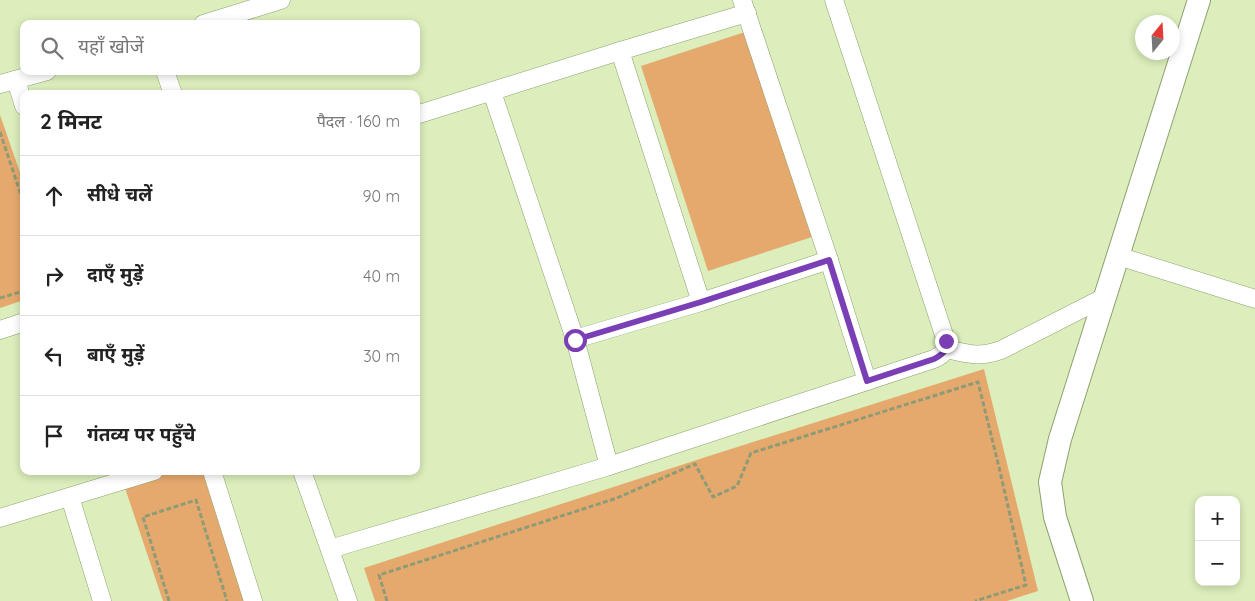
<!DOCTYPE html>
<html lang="hi">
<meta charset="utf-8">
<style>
:root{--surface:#fff;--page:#f6f6f6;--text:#222;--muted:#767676;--line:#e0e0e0}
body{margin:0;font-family:Quicksand,"Noto Sans Devanagari",sans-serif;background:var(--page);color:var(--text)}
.controls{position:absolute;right:15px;bottom:15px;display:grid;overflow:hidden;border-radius:10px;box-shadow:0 2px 8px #0003}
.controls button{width:45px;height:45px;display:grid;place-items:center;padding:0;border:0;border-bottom:1px solid var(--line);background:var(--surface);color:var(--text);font:25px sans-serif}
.compass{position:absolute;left:1135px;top:15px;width:45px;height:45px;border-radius:50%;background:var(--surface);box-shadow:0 2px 8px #0003;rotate:18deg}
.stop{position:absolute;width:15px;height:15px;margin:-11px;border:4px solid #7b3fb5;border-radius:50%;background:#fff}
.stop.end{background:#7b3fb5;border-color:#fff;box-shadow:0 1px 5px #0008}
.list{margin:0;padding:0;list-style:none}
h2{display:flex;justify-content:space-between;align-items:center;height:65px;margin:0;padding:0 20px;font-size:21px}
h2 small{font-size:16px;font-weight:400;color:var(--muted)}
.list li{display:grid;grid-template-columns:32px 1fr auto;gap:15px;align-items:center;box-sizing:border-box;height:80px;padding:0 20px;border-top:1px solid var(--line)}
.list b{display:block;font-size:19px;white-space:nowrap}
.list em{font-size:16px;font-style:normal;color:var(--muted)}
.icon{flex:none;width:28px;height:28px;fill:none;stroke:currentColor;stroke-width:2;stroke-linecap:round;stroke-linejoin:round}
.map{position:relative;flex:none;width:1255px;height:601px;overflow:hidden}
.search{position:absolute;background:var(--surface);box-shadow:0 2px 8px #0003;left:20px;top:20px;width:400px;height:55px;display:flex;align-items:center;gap:12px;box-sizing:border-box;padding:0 18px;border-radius:10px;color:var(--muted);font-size:19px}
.panel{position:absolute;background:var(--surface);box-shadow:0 2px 8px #0003;left:20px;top:90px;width:400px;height:385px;border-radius:10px}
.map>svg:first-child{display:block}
.green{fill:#e6a96d}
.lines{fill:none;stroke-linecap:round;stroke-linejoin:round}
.minor-casing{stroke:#8fa071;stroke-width:19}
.tertiary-casing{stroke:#8fa071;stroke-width:24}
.path{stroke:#8d9b76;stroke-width:3;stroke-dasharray:5 2.5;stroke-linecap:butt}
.minor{stroke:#fff;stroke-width:18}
.tertiary{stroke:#fff;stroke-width:22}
.route{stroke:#7b3fb5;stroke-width:6}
</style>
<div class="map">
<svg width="1255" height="601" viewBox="0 0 1255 601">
<rect width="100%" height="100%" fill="#dbeebb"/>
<g class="green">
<polygon points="745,32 812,237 708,271 641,66"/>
<polygon points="0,115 24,184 24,300 0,308"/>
<polygon points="984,369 1038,591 1007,601 375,601 364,568 709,456"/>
<polygon points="173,471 207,471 247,601 163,601 124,485"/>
</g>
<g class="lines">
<defs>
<g id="minor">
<polyline points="742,0 829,260 867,381"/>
<polyline points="203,24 281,0"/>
<polyline points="620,51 701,302"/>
<polyline points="165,71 173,94"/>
<polyline points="16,80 24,106"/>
<polyline points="0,84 47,71"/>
<polyline points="492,92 575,339 609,466"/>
<polyline points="416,115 620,51 747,13"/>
<polyline points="1118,256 1255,299"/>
<polyline points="0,330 24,322"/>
<polyline points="575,339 701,302 829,260"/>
<path d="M946 349C969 354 978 358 1001 350L1105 297"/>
<polyline points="212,471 253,601"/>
<polyline points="302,471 348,601"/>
<polyline points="70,497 102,601"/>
<polyline points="0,518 154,471"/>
<path d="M330 549 609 466 934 359C944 354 946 352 946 341L834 0"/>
</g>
<polyline id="tertiary" points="1082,601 1055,517 1050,482 1060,439 1199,0"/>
</defs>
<use href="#minor" class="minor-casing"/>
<use href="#tertiary" class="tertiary-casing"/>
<g class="path">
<polyline points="0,132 24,204"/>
<polyline points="0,298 24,291"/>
<polyline points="169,601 143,517 196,500 227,601"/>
<polyline points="387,601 379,575 617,498 695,464 713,497 737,486 751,453 978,382 999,467 1026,585 975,601"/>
</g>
<use href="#minor" class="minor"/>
<use href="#tertiary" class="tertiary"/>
</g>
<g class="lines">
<path class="route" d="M575 340 701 302 829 260 867 381 934 359C943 354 946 352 946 341"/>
</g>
</svg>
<div class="controls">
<button>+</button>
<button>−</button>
</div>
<svg class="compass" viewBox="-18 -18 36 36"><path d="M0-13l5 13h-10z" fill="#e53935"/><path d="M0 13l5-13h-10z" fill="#767676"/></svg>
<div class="stop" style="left:575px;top:340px"></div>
<div class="stop end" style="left:946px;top:341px"></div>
<div class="search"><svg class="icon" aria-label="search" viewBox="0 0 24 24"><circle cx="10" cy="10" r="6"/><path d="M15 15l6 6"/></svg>यहाँ खोजें</div>
<section class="panel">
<h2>2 मिनट<small>पैदल · 160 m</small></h2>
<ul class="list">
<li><svg class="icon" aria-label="ahead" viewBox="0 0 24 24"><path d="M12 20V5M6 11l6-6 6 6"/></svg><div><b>सीधे चलें</b></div><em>90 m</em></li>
<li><svg class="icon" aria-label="right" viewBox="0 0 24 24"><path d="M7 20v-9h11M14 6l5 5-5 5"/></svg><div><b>दाएँ मुड़ें</b></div><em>40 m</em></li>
<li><svg class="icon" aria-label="left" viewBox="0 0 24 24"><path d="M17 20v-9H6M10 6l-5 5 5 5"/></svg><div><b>बाएँ मुड़ें</b></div><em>30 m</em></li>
<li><svg class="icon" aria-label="arrive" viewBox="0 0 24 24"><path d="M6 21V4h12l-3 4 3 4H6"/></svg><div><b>गंतव्य पर पहुँचे</b></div></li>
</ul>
</section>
</div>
